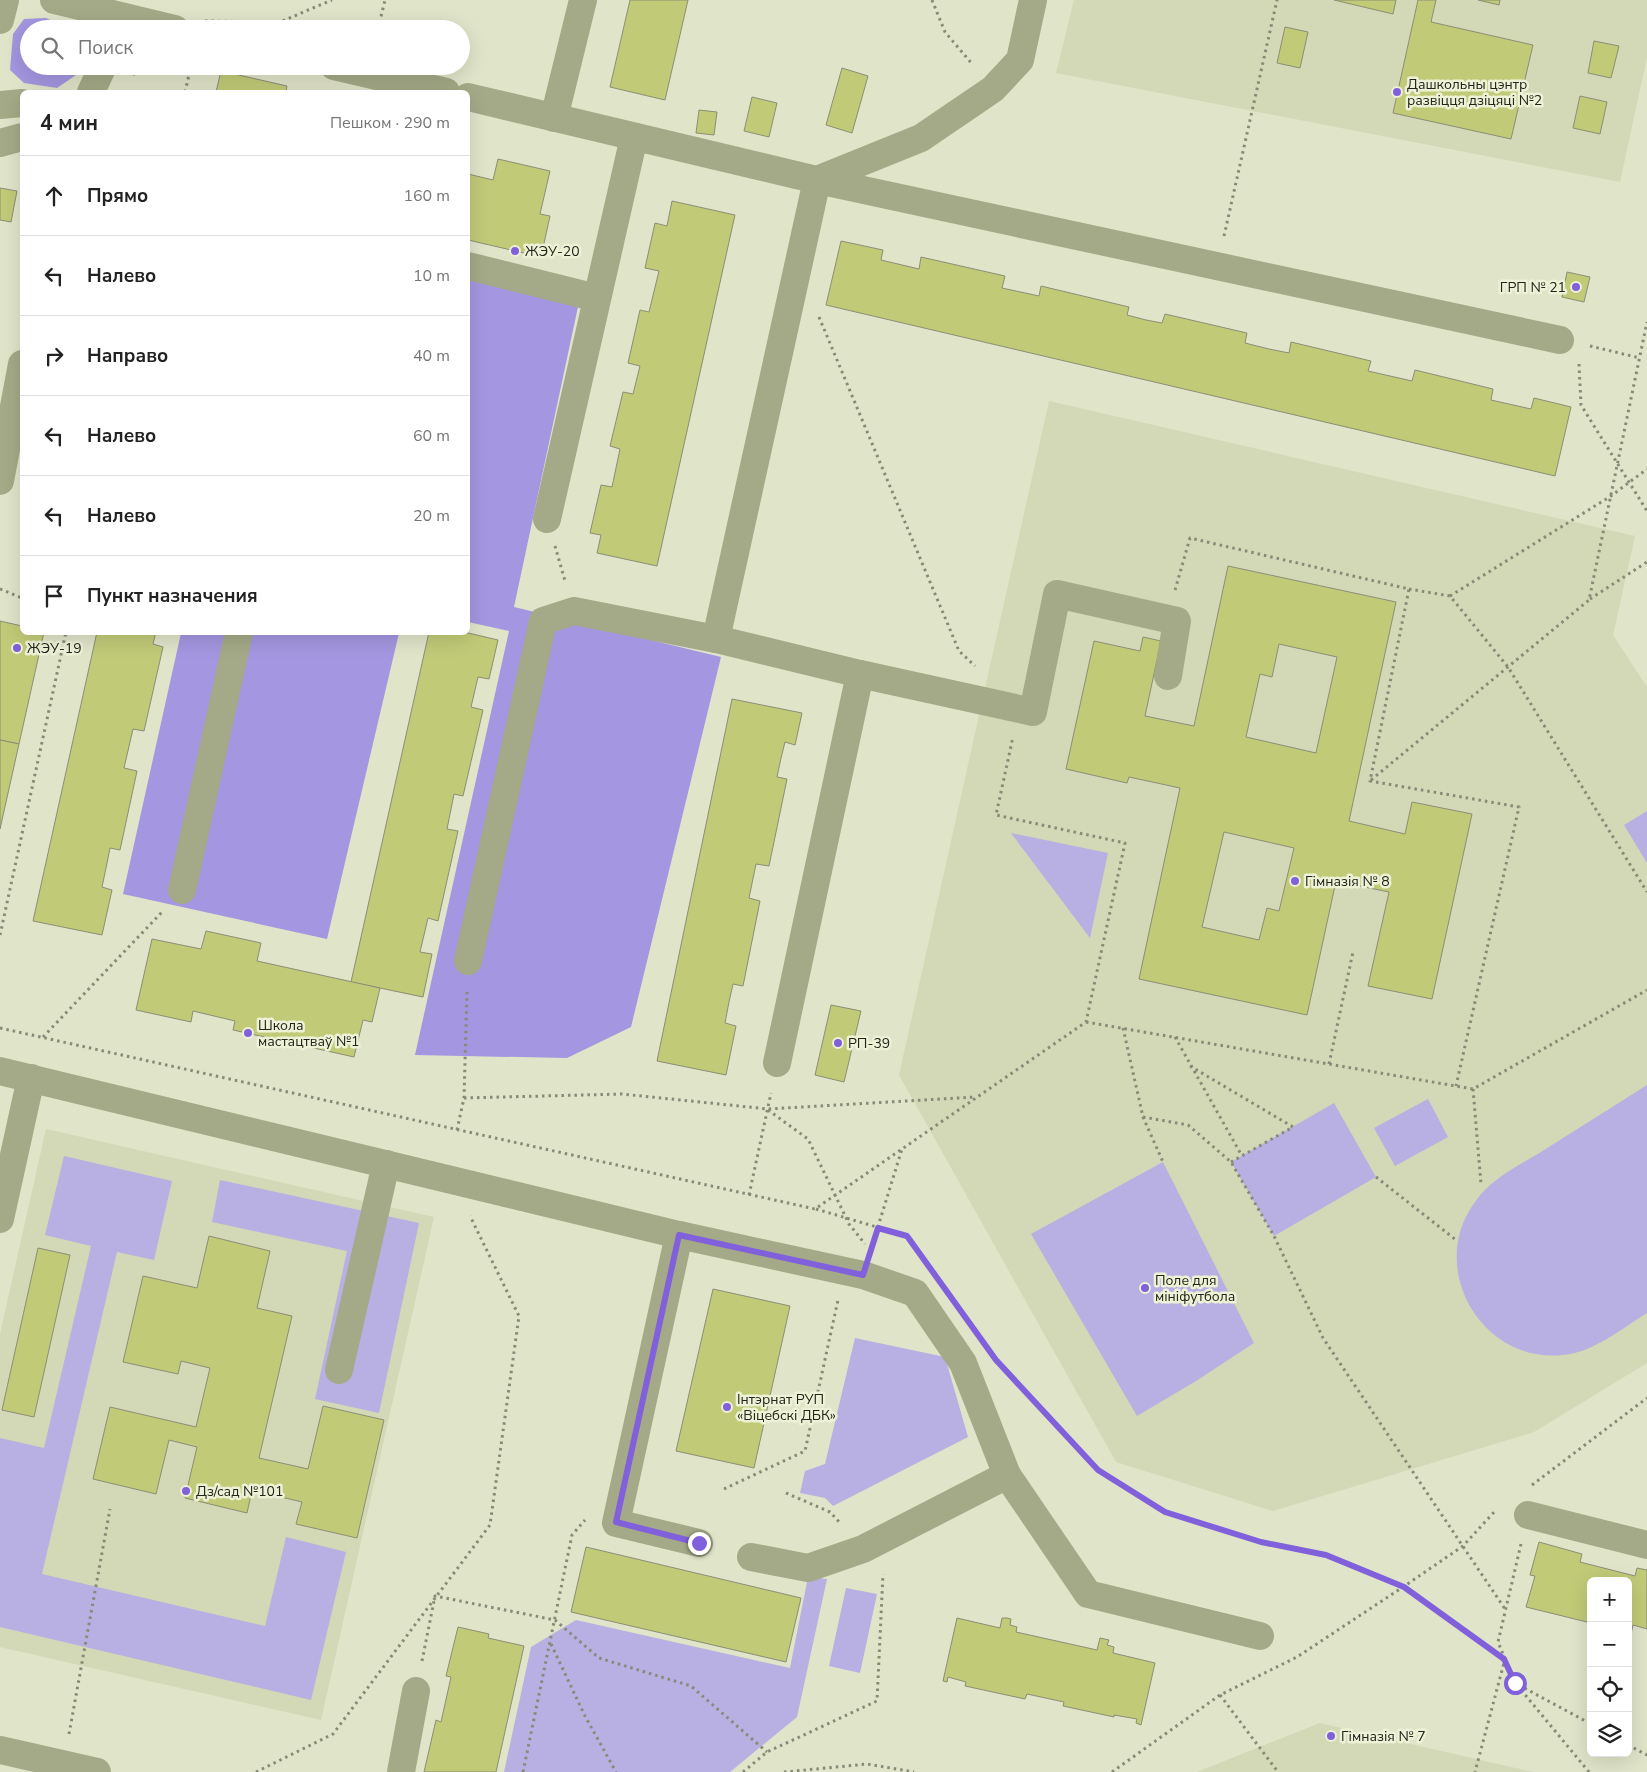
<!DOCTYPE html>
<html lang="ru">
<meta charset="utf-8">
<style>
:root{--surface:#fff;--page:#f2f2f2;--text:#222;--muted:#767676;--line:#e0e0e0}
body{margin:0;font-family:"Nunito Sans",sans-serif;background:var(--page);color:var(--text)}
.controls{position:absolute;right:15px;bottom:15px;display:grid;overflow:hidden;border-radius:8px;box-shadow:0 5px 20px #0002}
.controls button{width:45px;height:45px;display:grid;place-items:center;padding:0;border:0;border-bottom:1px solid var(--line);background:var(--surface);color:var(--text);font:25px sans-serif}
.stop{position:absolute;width:15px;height:15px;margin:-11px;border:4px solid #8161db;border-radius:50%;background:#fff}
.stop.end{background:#8161db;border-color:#fff;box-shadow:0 1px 5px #0008}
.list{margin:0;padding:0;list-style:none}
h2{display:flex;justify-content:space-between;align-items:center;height:65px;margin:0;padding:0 20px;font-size:21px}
h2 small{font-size:16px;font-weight:400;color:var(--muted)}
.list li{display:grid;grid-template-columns:32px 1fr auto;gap:15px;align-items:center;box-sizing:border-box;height:80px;padding:0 20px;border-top:1px solid var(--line)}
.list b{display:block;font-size:19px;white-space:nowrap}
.list em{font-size:16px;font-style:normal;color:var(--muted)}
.icon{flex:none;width:28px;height:28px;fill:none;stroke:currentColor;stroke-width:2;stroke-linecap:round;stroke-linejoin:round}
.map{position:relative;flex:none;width:1647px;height:1772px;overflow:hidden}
.search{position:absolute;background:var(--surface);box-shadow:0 5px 20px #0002;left:20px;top:20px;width:450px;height:55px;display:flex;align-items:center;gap:12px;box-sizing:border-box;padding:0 18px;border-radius:28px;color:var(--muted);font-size:19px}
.panel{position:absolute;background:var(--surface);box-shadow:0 5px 20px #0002;left:20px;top:90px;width:450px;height:545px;border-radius:8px}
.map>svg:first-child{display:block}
.built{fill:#d3d8b7}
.green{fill:#b8afe2}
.forest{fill:#a496e0}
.building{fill:#c1ca77;stroke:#8b8e76;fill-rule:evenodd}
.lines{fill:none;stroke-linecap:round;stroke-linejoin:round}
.path{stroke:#878a77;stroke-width:3;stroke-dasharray:2.5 4;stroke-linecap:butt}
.minor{stroke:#a4a987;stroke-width:28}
.route{stroke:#8161db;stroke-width:6}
.poi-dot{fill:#8161db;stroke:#edf1d6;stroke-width:2}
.labels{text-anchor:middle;stroke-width:5;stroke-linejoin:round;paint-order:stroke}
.poi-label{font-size:14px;fill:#23251b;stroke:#edf1d6;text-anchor:start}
</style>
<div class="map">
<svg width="1647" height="1772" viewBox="0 0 1647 1772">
<rect width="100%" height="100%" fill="#e0e4c9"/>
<g class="built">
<polygon points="1074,0 1647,0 1647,57 1620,182 1056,73"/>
<polygon points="1049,401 1635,536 1613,635 1647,687 1647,1363 1534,1432 1273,1511 1116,1462 899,1075"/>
<polygon points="46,1129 434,1217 321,1720 0,1647 0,1334"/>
<polygon points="1320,1723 1533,1772 1197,1772"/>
</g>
<g class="green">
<polygon points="1647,811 1647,863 1624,825"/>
<polygon points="1011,833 1108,853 1090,938"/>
<path d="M1647 1085V1313C1621 1329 1594 1352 1563 1355 1482 1364 1426 1268 1475 1202 1491 1179 1518 1166 1541 1152 1576 1130 1612 1107 1647 1085Z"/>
<polygon points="1428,1099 1448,1137 1395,1166 1374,1128"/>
<polygon points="1334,1103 1376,1177 1274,1236 1231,1162"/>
<polygon points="64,1156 172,1181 154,1260 117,1252 42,1574 265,1626 286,1537 346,1552 311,1700 0,1627 0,1438 44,1448 91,1246 45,1235"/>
<polygon points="1163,1162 1254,1343 1196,1381 1137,1416 1031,1234"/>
<polygon points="220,1180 419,1223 379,1413 315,1399 347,1251 212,1222"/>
<polygon points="855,1338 945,1357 968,1437 833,1506 825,1498 800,1493 805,1471 825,1464"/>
<polygon points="808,1577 827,1579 797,1717 730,1772 504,1772 531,1647 576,1620 790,1668"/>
<polygon points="846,1588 877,1594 860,1673 829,1666"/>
</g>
<g class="forest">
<polygon points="46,18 69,29 29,29 29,66 78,66 76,75 57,88 24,83 10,70 13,34 24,19"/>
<polygon points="468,276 579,302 514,607 721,657 631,1027 567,1058 415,1055 509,631 468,622"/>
<polygon points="181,633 399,633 327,939 123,894"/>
</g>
<g class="building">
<polygon points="630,0 688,0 665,100 610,87"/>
<polygon points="1334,0 1396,0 1393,14"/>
<polygon points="1418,0 1436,0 1431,22 1533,45 1511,139 1393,113"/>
<polygon points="1478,0 1500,0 1499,5"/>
<polygon points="1285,27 1308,32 1300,68 1277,63"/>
<polygon points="1594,41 1619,46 1611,78 1588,73"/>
<polygon points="842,68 868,76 852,133 826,125"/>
<polygon points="221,71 287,86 286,92 216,92"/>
<polygon points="1580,96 1607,102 1600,134 1573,128"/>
<polygon points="752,97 777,103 769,137 744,131"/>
<polygon points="699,110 717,112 714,135 696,133"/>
<polygon points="498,159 550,171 540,214 550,216 541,257 468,240 468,174 493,180"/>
<polygon points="0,188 17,191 11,222 0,220"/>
<polygon points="672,201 735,215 657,566 597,553 601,535 590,533 601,485 612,487 620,449 610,446 623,392 633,394 640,366 628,363 640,310 649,312 659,271 645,268 655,223 667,226"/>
<polygon points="841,241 883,250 881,260 919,269 921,257 1005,276 1002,288 1039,296 1041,286 1129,307 1127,315 1146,320 1162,323 1165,314 1247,333 1245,343 1269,349 1289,353 1291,342 1371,361 1368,371 1412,381 1415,370 1493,389 1491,400 1531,409 1534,398 1571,407 1555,476 826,305"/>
<polygon points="1567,272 1590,277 1584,302 1562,297"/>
<path d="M1228 566 1396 602 1349 821 1405 834 1412 802 1472 814 1432 999 1368 986 1389 892 1336 881 1307 1015 1139 979 1180 788 1129 777 1127 783 1066 769 1094 641 1140 651 1143 637 1161 641 1145 716 1194 726ZM1279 644 1337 657 1316 753 1246 737 1260 674 1272 677ZM1224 832 1294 848 1279 911 1267 908 1259 940 1202 927Z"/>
<polygon points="0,621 22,626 22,632 44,632 19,744 0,740"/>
<polygon points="97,632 156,632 153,644 163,647 144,731 133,729 124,768 137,771 120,850 110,848 106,868 102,887 112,890 102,935 33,921"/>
<polygon points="429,632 464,632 498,640 489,679 478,677 471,707 483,710 463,796 454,794 447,829 458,831 438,921 428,918 420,952 432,954 423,997 351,982"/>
<polygon points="732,699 802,713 795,745 785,742 781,758 777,777 787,779 769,866 756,864 749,898 760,901 743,986 733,984 729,1002 725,1023 736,1026 726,1075 657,1061"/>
<polygon points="0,740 19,744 0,829"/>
<polygon points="206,931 261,943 257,961 380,988 372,1022 363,1020 354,1057 233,1030 235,1021 193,1011 191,1022 136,1010 152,939 201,949"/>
<polygon points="831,1005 861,1011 844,1082 815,1075"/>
<polygon points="209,1236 270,1251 257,1308 292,1316 259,1458 308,1469 323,1406 384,1420 357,1538 296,1524 302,1502 252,1490 247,1513 185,1498 197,1447 169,1440 156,1494 93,1479 110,1407 196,1427 210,1368 181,1361 178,1374 123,1362 143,1276 197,1288"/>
<polygon points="38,1248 70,1255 34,1417 2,1410"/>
<polygon points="713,1289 790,1306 754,1468 676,1451"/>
<polygon points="1539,1542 1582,1554 1580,1562 1635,1576 1637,1568 1647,1570 1647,1629 1633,1625 1631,1634 1628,1633 1628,1581 1591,1581 1591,1623 1526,1607 1535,1576 1530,1575"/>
<polygon points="586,1547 801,1598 786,1662 571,1612"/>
<polygon points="957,1618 1000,1628 1002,1618 1007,1618 1011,1619 1010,1625 1017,1627 1016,1632 1097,1650 1100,1638 1109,1640 1107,1645 1114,1647 1113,1653 1155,1663 1141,1725 1136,1723 1137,1719 1114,1715 1114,1717 1063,1706 1064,1702 1027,1694 1025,1699 965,1686 966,1682 948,1677 947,1682 943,1681"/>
<polygon points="458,1627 489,1634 488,1638 524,1646 496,1772 424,1772 436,1720 441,1722 451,1677 446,1676"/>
</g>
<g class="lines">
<g class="path">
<polyline points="932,0 945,32 973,65"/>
<polyline points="205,21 280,22 332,0"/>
<polyline points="378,29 385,0"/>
<polyline points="133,75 140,66"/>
<polyline points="185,92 191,66"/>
<polyline points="1224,236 1277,0"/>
<polyline points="819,317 959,651 975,666"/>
<polyline points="1590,346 1640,358"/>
<polyline points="1579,364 1581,405 1647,511"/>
<polyline points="555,546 565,581"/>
<polyline points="0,589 22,598"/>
<polyline points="1409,589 1450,596 1508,667 1647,892"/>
<polyline points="1175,590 1190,538 1409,589 1370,781 1519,807 1456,1086"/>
<polyline points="1450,596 1611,496 1647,469"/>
<polyline points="1590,599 1647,562"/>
<polyline points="1371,780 1589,600 1647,322"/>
<polyline points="0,935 66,632"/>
<polyline points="1086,1022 1473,1089 1647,990"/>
<polyline points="0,1028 815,1209 1086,1022 1125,843 996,815 1013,737"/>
<polyline points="1123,1028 1143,1117 1163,1162"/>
<polyline points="43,1037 162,912"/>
<polyline points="1175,1037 1242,1156"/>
<polyline points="1329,1064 1353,952"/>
<polyline points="1190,1066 1293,1127 1231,1162"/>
<polyline points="1473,1089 1481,1184"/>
<polyline points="464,1098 622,1094 768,1109 975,1097"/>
<polyline points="768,1110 808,1139 849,1224 865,1244"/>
<polyline points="1143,1117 1188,1125 1231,1162 1274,1236 1323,1338 1505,1609"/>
<polyline points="457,1130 464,1098 467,992"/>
<polyline points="1376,1177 1456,1240"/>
<polyline points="749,1195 771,1093"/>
<polyline points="816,1209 907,1236 926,1263"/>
<polyline points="872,1246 902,1149"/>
<polyline points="999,1364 1098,1471 1165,1511 1261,1542 1326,1555 1403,1587 1505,1659 1475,1772"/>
<polyline points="1532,1485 1647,1398"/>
<polyline points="724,1489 805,1451 838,1300"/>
<polyline points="786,1493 830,1512 841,1524"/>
<polyline points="1521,1544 1498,1642 1515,1683 1591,1724"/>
<polyline points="551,1644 585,1716 616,1772"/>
<polyline points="422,1661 435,1596 555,1620 599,1658 691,1686 767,1752"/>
<polyline points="1517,1685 1589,1772"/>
<polyline points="1220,1695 1278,1772"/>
<polyline points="69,1734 110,1509"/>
<polyline points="1628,1745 1647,1755"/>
<polyline points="256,1772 333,1734 490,1525 519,1316 470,1216"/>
<polyline points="523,1772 572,1535 585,1520"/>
<polyline points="743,1772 767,1752 877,1701 883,1574"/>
<polyline points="784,1772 867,1764 914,1772"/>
<polyline points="1112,1772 1220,1695 1297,1657 1403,1587 1463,1546 1496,1510"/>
</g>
<g class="minor">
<polyline points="54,0 175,29"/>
<polyline points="0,20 5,0"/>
<polyline points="334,66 446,92"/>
<polyline points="91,92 103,66"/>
<polyline points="468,97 817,180 1560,340"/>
<polyline points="0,105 22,103"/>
<polyline points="554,118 583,0"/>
<polyline points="0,143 22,137"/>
<polyline points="468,266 597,298"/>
<polyline points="0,481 22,364"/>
<polyline points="547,519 634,137"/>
<polyline points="716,639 817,180 921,138 993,89 1020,60 1033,0"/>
<polyline points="860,674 1033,712 1057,594 1177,621 1168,676"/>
<polyline points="182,890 239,632"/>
<polyline points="468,961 543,621 574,611 716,639 860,674 777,1063"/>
<polyline points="0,1071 679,1235 863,1275 915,1293 963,1363 1007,1475 1088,1594 1260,1636"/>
<polyline points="0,1219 31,1078"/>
<polyline points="679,1235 616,1523 699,1543"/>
<polyline points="339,1370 386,1164"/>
<polyline points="1528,1515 1647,1545"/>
<polyline points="751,1557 808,1568 863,1549 1007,1475"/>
<polyline points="0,1750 97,1772"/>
<polyline points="401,1772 416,1691"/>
</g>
</g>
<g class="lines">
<polyline class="route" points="699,1543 616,1522 679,1235 863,1275 878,1228 907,1236 996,1360 1098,1470 1165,1512 1261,1542 1326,1555 1404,1587 1504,1659 1515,1683"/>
</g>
<g class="poi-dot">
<circle cx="1397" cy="92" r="5"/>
<circle cx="515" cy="251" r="5"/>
<circle cx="1576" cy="287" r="5"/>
<circle cx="17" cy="648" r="5"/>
<circle cx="1295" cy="881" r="5"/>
<circle cx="248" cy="1033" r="5"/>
<circle cx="838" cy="1043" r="5"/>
<circle cx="1145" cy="1288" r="5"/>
<circle cx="727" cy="1407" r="5"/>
<circle cx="186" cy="1491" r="5"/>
<circle cx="1331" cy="1736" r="5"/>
</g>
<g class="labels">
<g class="poi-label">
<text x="1407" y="89">Дашкольны цэнтр<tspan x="1407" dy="16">развіцця дзіцяці №2</tspan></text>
<text x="525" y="256">ЖЭУ-20</text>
<text x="1566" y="292" text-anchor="end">ГРП № 21</text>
<text x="27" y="653">ЖЭУ-19</text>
<text x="1305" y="886">Гімназія № 8</text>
<text x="258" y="1030">Школа<tspan x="258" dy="16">мастацтваў №1</tspan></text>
<text x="848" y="1048">РП-39</text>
<text x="1155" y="1285">Поле для<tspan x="1155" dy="16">мініфутбола</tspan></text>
<text x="737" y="1404">Інтэрнат РУП<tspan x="737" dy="16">«Віцебскі ДБК»</tspan></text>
<text x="196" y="1496">Дз/сад №101</text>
<text x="1341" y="1741">Гімназія № 7</text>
</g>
</g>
</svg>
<div class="controls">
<button>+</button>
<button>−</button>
<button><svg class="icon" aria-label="locate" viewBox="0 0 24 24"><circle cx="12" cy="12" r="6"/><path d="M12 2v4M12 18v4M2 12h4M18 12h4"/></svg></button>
<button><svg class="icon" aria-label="layers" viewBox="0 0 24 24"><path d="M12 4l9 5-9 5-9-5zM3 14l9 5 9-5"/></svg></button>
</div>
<div class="stop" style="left:1515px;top:1683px"></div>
<div class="stop end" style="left:699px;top:1543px"></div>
<div class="search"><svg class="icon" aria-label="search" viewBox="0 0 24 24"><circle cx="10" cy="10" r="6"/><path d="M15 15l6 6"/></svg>Поиск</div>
<section class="panel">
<h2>4 мин<small>Пешком · 290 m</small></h2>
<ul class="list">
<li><svg class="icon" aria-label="ahead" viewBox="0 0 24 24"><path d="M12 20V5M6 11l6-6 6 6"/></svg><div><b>Прямо</b></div><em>160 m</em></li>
<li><svg class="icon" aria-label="left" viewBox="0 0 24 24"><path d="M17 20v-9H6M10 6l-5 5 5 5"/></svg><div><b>Налево</b></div><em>10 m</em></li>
<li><svg class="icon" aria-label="right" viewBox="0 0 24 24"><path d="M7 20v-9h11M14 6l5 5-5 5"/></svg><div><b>Направо</b></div><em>40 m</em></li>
<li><svg class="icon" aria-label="left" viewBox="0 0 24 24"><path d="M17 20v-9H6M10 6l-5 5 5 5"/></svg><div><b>Налево</b></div><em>60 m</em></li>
<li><svg class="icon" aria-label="left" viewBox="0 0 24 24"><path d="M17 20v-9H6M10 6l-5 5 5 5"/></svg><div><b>Налево</b></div><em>20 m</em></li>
<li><svg class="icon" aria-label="arrive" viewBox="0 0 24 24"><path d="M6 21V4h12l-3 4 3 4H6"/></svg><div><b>Пункт назначения</b></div></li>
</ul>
</section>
</div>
